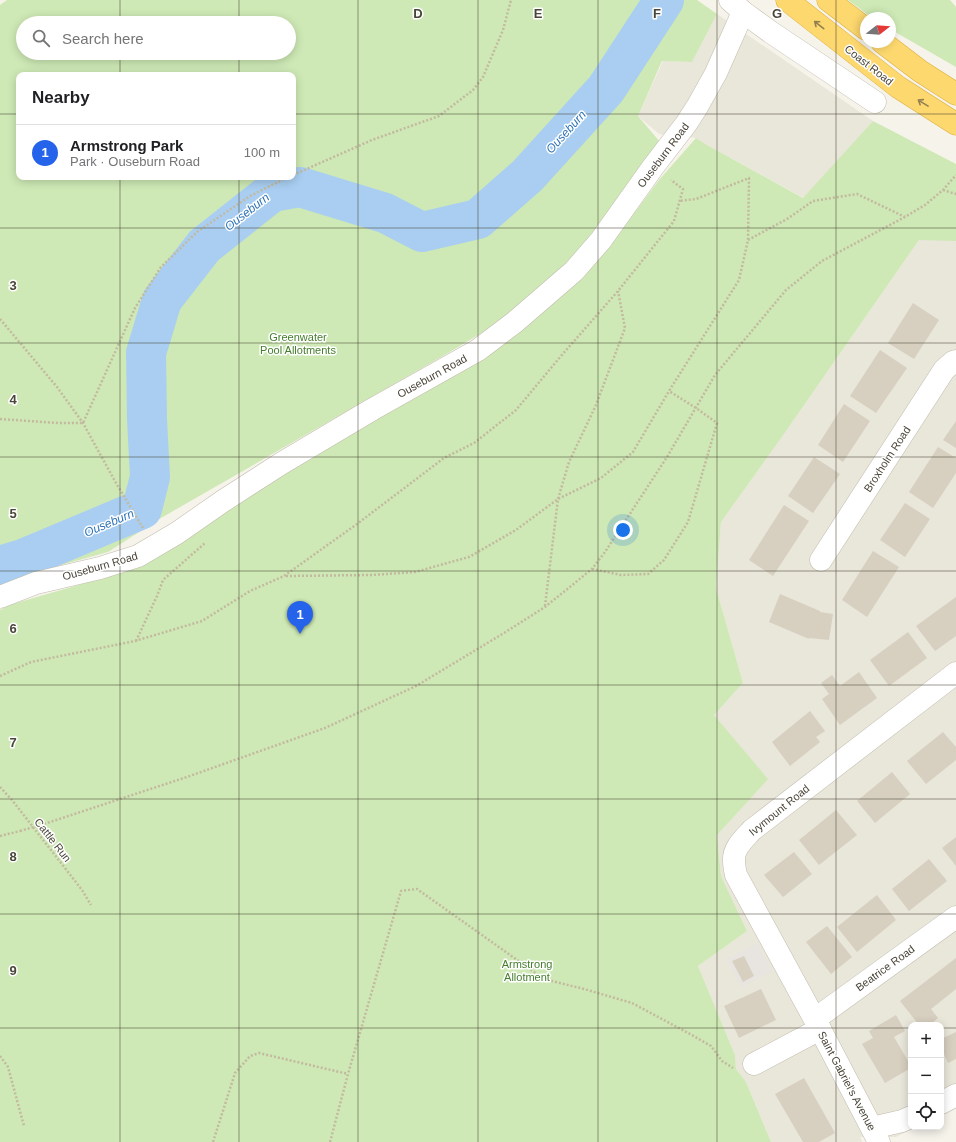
<!DOCTYPE html>
<meta charset="utf-8">
<style>
:root{--surface:#fff;--page:#f2f2f2;--text:#202124;--muted:#757577;--line:#e0e0e0;--accent:#2563eb}
body{margin:0;font-family:Arial,sans-serif;background:var(--page);color:var(--text)}
.controls{position:absolute;right:12px;bottom:12px;display:grid;overflow:hidden;border-radius:8px;box-shadow:0 2px 10px #0003}
.controls button{width:36px;height:36px;display:grid;place-items:center;padding:0;border:0;border-bottom:1px solid var(--line);background:var(--surface);color:var(--text);font:20px sans-serif}
.compass{position:absolute;left:860px;top:12px;width:36px;height:36px;border-radius:50%;background:var(--surface);box-shadow:0 2px 10px #0003;rotate:73deg}
.you{position:absolute;left:623px;top:530px;width:14px;height:14px;margin:-10px;border:3px solid #fff;border-radius:50%;background:#1a73e8;box-shadow:0 0 0 6px #1a73e833}
.badge{display:grid;place-items:center;width:26px;height:26px;border-radius:50%;background:var(--accent);color:#fff;font-size:13px;font-weight:700}
.pin{position:absolute;translate:-50% -33px;filter:drop-shadow(0 1px 2px #0008)}
.pin::after{content:'';position:absolute;top:21px;width:14px;height:12px;background:inherit;clip-path:polygon(0 0,100% 0,50% 100%)}
.list{margin:0;padding:0;list-style:none}
h2{display:flex;justify-content:space-between;align-items:center;height:52px;margin:0;padding:0 16px;font-size:17px}
h2 small{font-size:13px;font-weight:400;color:var(--muted)}
.list li{display:grid;grid-template-columns:26px 1fr auto;gap:12px;align-items:center;box-sizing:border-box;height:56px;padding:0 16px;border-top:1px solid var(--line)}
.list b{display:block;font-size:15px;white-space:nowrap}
.list p{margin:0;font-size:13px;white-space:nowrap;color:var(--muted)}
.list em{font-size:13px;font-style:normal;color:var(--muted)}
.icon{flex:none;width:22px;height:22px;fill:none;stroke:currentColor;stroke-width:2;stroke-linecap:round;stroke-linejoin:round}
.map{position:relative;flex:none;width:956px;height:1142px;overflow:hidden}
.search{position:absolute;background:var(--surface);box-shadow:0 2px 10px #0003;left:16px;top:16px;width:280px;height:44px;display:flex;align-items:center;gap:10px;box-sizing:border-box;padding:0 14px;border-radius:22px;color:var(--muted);font-size:15px}
.panel{position:absolute;background:var(--surface);box-shadow:0 2px 10px #0003;left:16px;top:72px;width:280px;height:108px;border-radius:8px}
.map>svg:first-child{display:block}
.residential{fill:#e9e6da}
.industrial{fill:#e8e5e0}
.green{fill:#cee9b5;fill-rule:evenodd}
.lines{fill:none;stroke-linecap:round;stroke-linejoin:round}
.river{stroke:#a9cef1;stroke-width:40}
.building{fill:#d7d0c1}
.street-casing{stroke:#c1bcae;stroke-width:23}
.highway-casing{stroke:#deaf3d;stroke-width:23}
.path{stroke:#c3b99f;stroke-width:2.5;stroke-dasharray:2 2;stroke-linecap:butt}
.street{stroke:#fff;stroke-width:22}
.highway{stroke:#fdd86f;stroke-width:22}
.path-bridge{stroke:#c3b99f;stroke-width:2.5;stroke-dasharray:2 2;stroke-linecap:butt}
.oneway{stroke:#92804f}
.grid{fill:none;stroke:#4a4539;stroke-width:1;stroke-opacity:0.55}
.labels{text-anchor:middle;stroke-width:3;stroke-linejoin:round;paint-order:stroke}
.street-label{font-size:11px;fill:#4a4539;stroke:#fff}
.park-label{font-size:11px;fill:#447d2b;stroke:#fff}
.water-label{font-size:12px;font-style:italic;fill:#3174b7;stroke:#fff}
.grid-label{font-size:13px;text-anchor:middle;font-weight:bold;fill:#4a4539;stroke:#fff;stroke-width:3;stroke-linejoin:round;paint-order:stroke}
</style>
<div class="map">
<svg width="956" height="1142" viewBox="0 0 956 1142">
<rect width="100%" height="100%" fill="#f6f3eb"/>
<g class="residential">
<polygon points="717,14 873,121 804,198 707,145 696,138 659,134 638,116 663,61 692,62"/>
<polygon points="956,205 956,1109 941,1116 941,1025 911,1025 911,1127 917,1127 896,1137 860,1137 862,1142 771,1142 746,1082 736,1069 735,1055 698,966 747,931 721,876 717,835 767,779 714,715 743,683 716,588 721,522 779,441 919,240"/>
</g>
<polygon class="industrial" points="757,943 772,971 741,987 726,959"/>
<g class="green">
<path d="M7 0H697L717 14 692 62 662 61 638 116 660 142 620 197 572 259 515 313 448 353 161 518 108 552 0 582V5ZM23 23H289V53H23ZM19 75H293V177H19Z"/>
<polygon points="848,0 950,0 956,7 956,67 890,29 890,18 872,18"/>
<polygon points="873,121 956,164 956,241 919,240 779,441 721,522 716,588 743,683 714,715 768,779 717,835 721,876 747,931 698,966 735,1055 736,1069 746,1082 771,1142 0,1142 0,610 9,605 82,584 132,568 571,286 603,255 659,180 696,138 707,145 803,198"/>
</g>
<g class="lines">
<polyline class="river" points="0,566 23,559 142,509 150,477 147,419 146,353 162,300 204,246 272,192 300,187 385,213 422,232 478,219 527,176 606,89 664,0"/>
</g>
<g class="building">
<polygon points="913,303 939,320 914,359 888,343"/>
<polygon points="880,350 907,368 876,413 850,396"/>
<polygon points="844,404 870,421 843,462 818,445"/>
<polygon points="956,421 956,448 943,440"/>
<polygon points="938,447 956,458 956,473 933,508 909,492"/>
<polygon points="814,457 840,474 813,513 788,496"/>
<polygon points="905,503 930,519 905,557 880,540"/>
<polygon points="784,505 809,521 773,576 749,560"/>
<polygon points="873,551 899,567 867,617 842,600"/>
<polygon points="780,594 820,611 820,612 833,614 829,640 809,638 809,639 769,622"/>
<polygon points="956,597 956,636 935,651 916,626"/>
<polygon points="908,632 927,658 889,686 870,660"/>
<polygon points="859,672 877,698 840,725 822,699 829,694 821,683 832,675 840,686"/>
<polygon points="810,711 825,731 816,737 820,742 790,766 772,742"/>
<polygon points="943,732 956,747 956,760 926,784 907,761"/>
<polygon points="892,772 910,794 875,823 857,801"/>
<polygon points="836,810 857,835 819,865 799,840"/>
<polygon points="956,837 956,866 942,848"/>
<polygon points="794,852 812,874 783,897 764,875"/>
<polygon points="929,859 947,881 909,911 892,889"/>
<polygon points="877,895 896,920 857,952 837,927"/>
<polygon points="827,926 852,957 831,974 806,942"/>
<polygon points="744,956 754,976 743,982 732,961"/>
<polygon points="956,958 956,989 931,1009 938,1018 930,1025 919,1025 900,1001"/>
<polygon points="761,989 776,1020 739,1038 724,1006"/>
<polygon points="896,1015 905,1031 894,1037 911,1066 911,1068 885,1083 862,1044 873,1038 869,1031"/>
<polygon points="956,1032 956,1059 948,1063 941,1048 941,1039"/>
<polygon points="804,1078 835,1133 819,1142 803,1142 775,1094"/>
</g>
<g class="lines">
<defs>
<g id="street">
<polyline points="730,0 743,12 772,33 875,102"/>
<polyline points="821,560 944,370 953,362 956,361"/>
<polyline points="0,597 36,583 100,568 138,556 177,533 223,501 282,463 373,409 478,350 515,322 574,271 601,240 653,167 686,124 697,107 716,73 743,12"/>
<polyline points="815,1019 956,917"/>
<polyline points="754,1064 820,1029"/>
<polyline points="941,1103 956,1095"/>
<polyline points="872,1128 902,1121 911,1117"/>
<path d="M879 1142 820 1029 736 875C735 870 734 866 734 861 733 848 744 839 752 830L956 673"/>
</g>
<g id="highway">
<polyline points="787,0 898,87 956,124"/>
<polyline points="828,0 866,29"/>
<polyline points="882,42 920,71 956,94"/>
</g>
</defs>
<use href="#street" class="street-casing"/>
<use href="#highway" class="highway-casing"/>
<g class="path">
<polyline points="293,175 372,140 439,116 473,90 483,77 503,30 511,0"/>
<polyline points="943,190 956,194"/>
<polyline points="748,240 787,219 813,201 857,194 905,217"/>
<polyline points="0,319 57,387 83,423 116,483 143,528"/>
<polyline points="0,419 58,423 83,423 135,308 161,267 197,232 250,196 288,177"/>
<polyline points="592,569 621,575 648,574 664,560 688,522 717,423 696,408 669,391"/>
<polyline points="286,576 372,575 415,572 469,557 516,530 558,499 601,478 633,452 669,391 739,280 748,240 749,178 696,199 679,201"/>
<polyline points="545,606 558,499 569,462 596,405 625,328 618,291"/>
<polyline points="136,641 157,596 163,580 205,543"/>
<polyline points="0,676 31,662 135,641 202,621 250,591 284,576 357,524 444,458 474,443 516,410 561,356 618,291 674,221 683,189 671,180"/>
<polyline points="0,787 12,800 82,890 91,905"/>
<polyline points="44,824 187,777 325,728 416,686 504,633 545,607 592,569 605,552 667,457 715,375 786,290 822,261 905,217 925,205 943,190 956,175"/>
<polyline points="0,836 20,831"/>
<polyline points="0,1056 8,1067 24,1126"/>
<polyline points="213,1142 235,1073 250,1056 259,1053 348,1074"/>
<polyline points="330,1142 348,1074 401,891 417,889 544,979 584,989 632,1003 690,1034 711,1046 722,1061 733,1068"/>
</g>
<use href="#street" class="street"/>
<use href="#highway" class="highway"/>
<polyline class="path-bridge" points="20,831 44,824"/>
</g>
<defs><path id="oneway-shaft" d="M-6 0H5M1.5-3L5.5 0L1.5 3" fill="none" stroke-width="1.6" stroke-linecap="round" stroke-linejoin="round"/></defs>
<g class="oneway">
<use href="#oneway-shaft" transform="translate(819 25) rotate(-142)"/>
<use href="#oneway-shaft" transform="translate(923 103) rotate(-148)"/>
</g>
<path class="grid" d="M120 0V23M239 0V23M358 0V1142M478 0V1142M598 0V1142M717 0V1142M836 0V1142M120 53V75M239 53V75M0 114H19M293 114H956M120 177V1142M239 177V1142M0 228H956M0 343H956M0 457H956M0 571H956M0 685H956M0 799H956M0 914H956M0 1028H911M941 1028H956"/>
<g class="labels">
<g class="street-label">
<text transform="translate(869 65) rotate(38)" y="4">Coast Road</text>
<text transform="translate(663 155) rotate(-53)" y="4">Ouseburn Road</text>
<text transform="translate(432 376) rotate(-29)" y="4">Ouseburn Road</text>
<text transform="translate(887 459) rotate(-57)" y="4">Broxholm Road</text>
<text transform="translate(100 566) rotate(-16)" y="4">Ouseburn Road</text>
<text transform="translate(779 810) rotate(-39)" y="4">Ivymount Road</text>
<text transform="translate(53 840) rotate(52)" y="4">Cattle Run</text>
<text transform="translate(885 968) rotate(-36)" y="4">Beatrice Road</text>
<text transform="translate(847 1081) rotate(62)" y="4">Saint Gabriel's Avenue</text>
</g>
<g class="park-label">
<text x="298" y="341">Greenwater<tspan x="298" dy="13">Pool Allotments</tspan></text>
<text x="527" y="968">Armstrong<tspan x="527" dy="13">Allotment</tspan></text>
</g>
<g class="water-label">
<text transform="translate(566 132) rotate(-48)" y="4">Ouseburn</text>
<text transform="translate(247 212) rotate(-38)" y="4">Ouseburn</text>
<text transform="translate(109 523) rotate(-23)" y="4">Ouseburn</text>
</g>
</g>
<g class="grid-label">
<text x="418" y="18">D</text>
<text x="538" y="18">E</text>
<text x="657" y="18">F</text>
<text x="777" y="18">G</text>
<text x="13" y="290">3</text>
<text x="13" y="404">4</text>
<text x="13" y="518">5</text>
<text x="13" y="633">6</text>
<text x="13" y="747">7</text>
<text x="13" y="861">8</text>
<text x="13" y="975">9</text>
</g>
</svg>
<div class="controls">
<button>+</button>
<button>−</button>
<button><svg class="icon" aria-label="locate" viewBox="0 0 24 24"><circle cx="12" cy="12" r="6"/><path d="M12 2v4M12 18v4M2 12h4M18 12h4"/></svg></button>
</div>
<svg class="compass" viewBox="-18 -18 36 36"><path d="M0-13l5 13h-10z" fill="#e53935"/><path d="M0 13l5-13h-10z" fill="#757577"/></svg>
<div class="you"></div>
<div class="pin badge" style="left:300px;top:634px">1</div>
<div class="search"><svg class="icon" aria-label="search" viewBox="0 0 24 24"><circle cx="10" cy="10" r="6"/><path d="M15 15l6 6"/></svg>Search here</div>
<section class="panel">
<h2>Nearby<small></small></h2>
<ul class="list">
<li><span class="badge">1</span><div><b>Armstrong Park</b><p>Park · Ouseburn Road</p></div><em>100 m</em></li>
</ul>
</section>
</div>
